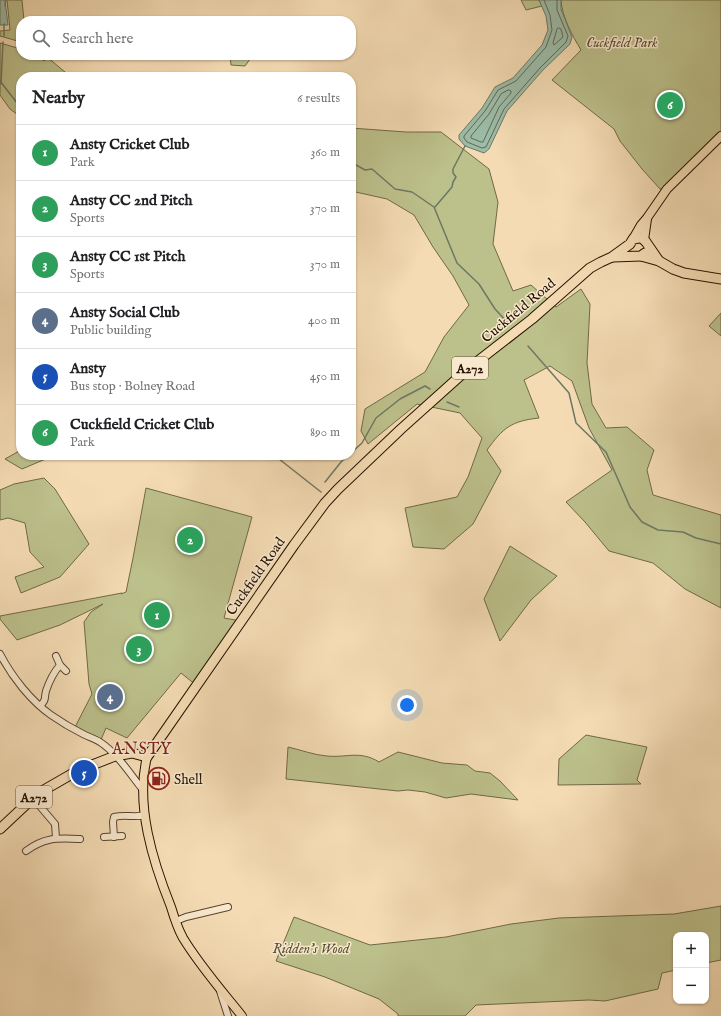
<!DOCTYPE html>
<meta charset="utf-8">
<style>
:root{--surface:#fff;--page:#f2f2f2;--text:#202124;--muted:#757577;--line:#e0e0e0;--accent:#0f766e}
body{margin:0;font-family:"IM FELL English",serif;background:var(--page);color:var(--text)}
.controls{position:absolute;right:12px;bottom:12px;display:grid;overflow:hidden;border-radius:8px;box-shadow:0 1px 3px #0004}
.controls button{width:36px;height:36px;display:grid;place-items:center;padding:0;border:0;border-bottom:1px solid var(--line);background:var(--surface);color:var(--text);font:20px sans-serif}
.you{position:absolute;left:407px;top:705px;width:14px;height:14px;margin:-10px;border:3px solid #fff;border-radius:50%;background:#1a73e8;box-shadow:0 0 0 6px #1a73e833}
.badge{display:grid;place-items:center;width:26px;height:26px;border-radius:50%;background:var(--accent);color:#fff;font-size:13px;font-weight:700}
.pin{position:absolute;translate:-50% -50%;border:2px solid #fff;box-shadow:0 1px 4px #0006}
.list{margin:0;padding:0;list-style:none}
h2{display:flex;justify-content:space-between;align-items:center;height:52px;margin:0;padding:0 16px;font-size:17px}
h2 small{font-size:13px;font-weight:400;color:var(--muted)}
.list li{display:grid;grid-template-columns:26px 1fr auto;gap:12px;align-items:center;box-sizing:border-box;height:56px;padding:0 16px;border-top:1px solid var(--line)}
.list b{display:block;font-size:15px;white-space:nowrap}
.list p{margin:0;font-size:13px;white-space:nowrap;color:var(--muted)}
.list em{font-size:13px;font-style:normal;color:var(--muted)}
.icon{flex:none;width:22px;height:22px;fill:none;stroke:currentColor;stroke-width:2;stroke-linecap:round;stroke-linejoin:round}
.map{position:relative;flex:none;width:721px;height:1016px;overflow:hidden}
.search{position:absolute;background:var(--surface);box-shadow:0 1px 3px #0004;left:16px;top:16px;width:340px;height:44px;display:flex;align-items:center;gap:10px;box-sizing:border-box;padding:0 14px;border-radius:16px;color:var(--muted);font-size:15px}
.panel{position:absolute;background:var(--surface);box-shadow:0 1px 3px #0004;left:16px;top:72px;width:340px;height:388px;border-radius:16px}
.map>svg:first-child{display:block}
.green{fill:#bcc08b;stroke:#706946}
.water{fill:#9cbca8;stroke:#6c7865}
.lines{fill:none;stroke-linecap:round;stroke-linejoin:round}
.shore{stroke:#606754;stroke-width:1}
.stream{stroke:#6c7865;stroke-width:1.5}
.minor-casing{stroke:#59442d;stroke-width:8}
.major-casing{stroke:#251200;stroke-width:10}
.highway-casing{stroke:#251200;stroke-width:11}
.minor{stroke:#f8e8ce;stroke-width:6}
.major{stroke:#f4dbb3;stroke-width:8}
.highway{stroke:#f4dbb3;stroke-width:9}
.labels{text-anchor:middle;stroke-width:3;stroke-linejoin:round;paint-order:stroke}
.shield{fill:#f8e8ce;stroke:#64523e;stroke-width:1}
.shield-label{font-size:13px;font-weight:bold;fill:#251200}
.park-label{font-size:14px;font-style:italic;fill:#5a4f31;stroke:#f8e8ce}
.street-label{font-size:14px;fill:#251200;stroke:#f8e8ce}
.poi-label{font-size:14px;fill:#251200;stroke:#f8e8ce;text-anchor:start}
.quarter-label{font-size:16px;letter-spacing:1px;fill:#7a1f14;stroke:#f8e8ce}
</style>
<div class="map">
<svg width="721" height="1016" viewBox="0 0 721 1016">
<rect width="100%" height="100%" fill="#f4dbb3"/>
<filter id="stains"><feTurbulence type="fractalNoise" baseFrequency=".005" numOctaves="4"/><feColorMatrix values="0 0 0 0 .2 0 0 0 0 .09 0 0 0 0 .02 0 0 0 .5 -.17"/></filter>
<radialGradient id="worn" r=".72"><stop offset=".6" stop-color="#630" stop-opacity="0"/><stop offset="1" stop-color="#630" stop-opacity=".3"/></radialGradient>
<g class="green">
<polygon points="7,0 22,0 24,21 21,21 21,42 0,36 0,31 10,30"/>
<polygon points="521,0 539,0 542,6 526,10"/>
<path d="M561 0H721V136L667 189H660L642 169 620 141 614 129 552 80 581 50C572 35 562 17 561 0Z"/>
<polygon points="0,43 21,49 21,55 37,55 44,61 47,57 71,77 21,77 21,117 10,109 0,95"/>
<polygon points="230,55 253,55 245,66 231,65"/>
<path d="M351 128 406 132H441L489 169 498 202 493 244 513 291 531 285 556 307 581 289 590 304 587 363 592 404 606 428 627 427 654 450 647 470 653 495 721 515V608L685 589 653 563 609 551 585 522 566 502 612 470 589 428 572 381 550 366 524 380 539 418C511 421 503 428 487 450L501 471 473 524 444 549 413 547 405 508 457 497 468 477 482 438 460 413 417 404 368 444 361 431 365 409 425 372 444 337 469 305 453 276 433 247 414 215 387 199 351 191V175L355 165 351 161Z"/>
<polygon points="721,313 721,336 709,326"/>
<polygon points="21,450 21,455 55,455 22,469 5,459"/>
<polygon points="44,478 55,489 89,544 60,577 21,593 15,577 44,567 30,552 25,523 8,518 0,520 0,490 14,484"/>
<polygon points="146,488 252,517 224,618 241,621 196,685 181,673 127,738 106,728 100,742 74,729 92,694 89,684 84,622 91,612 103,604 60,625 17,640 0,619 0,616 122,593 121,594 126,592 133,558"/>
<polygon points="510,546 557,576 531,600 500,641 484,599"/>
<polygon points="586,735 647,747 637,780 641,784 558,785 559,759"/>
<path d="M288 747C301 750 314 755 327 756 346 758 360 750 379 762L398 752 442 763 467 765 475 771 490 773 500 781 518 800 471 794 446 798 425 792 408 790 398 791 286 779Z"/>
<polygon points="721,906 721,960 706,963 706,935 676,935 676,970 662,973 658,989 605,1001 589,1000 476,1005 465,1016 398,1016 398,1014 379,999 325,977 276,961 294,917 370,945 446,937 511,924 559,918 674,914"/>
</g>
<g class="water">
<polygon points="0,0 5,0 8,25 0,25"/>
<polygon points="539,0 561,0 561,9 572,37 570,44 543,70 507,111 489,149 484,153 465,146 459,139 459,135 482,108 495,87 513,78 542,45 548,30 546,16"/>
</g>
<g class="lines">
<g class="shore">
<polyline points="544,0 550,15 552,30 546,47 516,81 498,90 485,111 464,136 464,138 467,142 482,148 486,147 504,109 540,68 566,42 568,36 557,10 557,0"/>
<polygon points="559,28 561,29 563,37 554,45 553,43 557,29"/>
<polygon points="509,90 511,91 511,93 499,107 483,142 481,142 471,138 471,136 489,114 501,94"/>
</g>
<g class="stream">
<polyline points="5,6 6,0"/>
<polyline points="4,36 4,24"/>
<polyline points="0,81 21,108"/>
<polyline points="1,84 3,42"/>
<polyline points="351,162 365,170 372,169 395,189 412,192 434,207 457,263 479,284 495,309 509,324"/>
<polyline points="435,207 452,187 453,182 456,177 453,173 453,169 465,146"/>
<polyline points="528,346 569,393 576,423 606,452 630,507 642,522 658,530 683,532 696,538 721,544"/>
<polyline points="447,402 459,407"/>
<polyline points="351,453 362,443 376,418 400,399 425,386 430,389"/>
<polyline points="274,455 321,492"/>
<polyline points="325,482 341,462 348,455"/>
</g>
<defs>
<g id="minor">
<path d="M0 654C12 677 31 701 51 715 61 722 73 729 83 734 89 737 95 739 100 742 118 754 130 774 143 790"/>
<polyline points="60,665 66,671"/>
<path d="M40 706C47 699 44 698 46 691 49 682 54 672 60 665L56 656"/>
<polyline points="33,798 55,824 56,838"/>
<polyline points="104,837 122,836"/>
<path d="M114 837 113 822 114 817C126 814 134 818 145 815"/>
<path d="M26 851C45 837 57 838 80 839"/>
<polyline points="176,921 186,917 228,907"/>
<polyline points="220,991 228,1016"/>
</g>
<g id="major">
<polyline points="633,239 641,225 647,218 667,189 721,136"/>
<polyline points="644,240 647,219"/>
<path d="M147 757C135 805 153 862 171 907 174 917 178 929 183 938 200 966 222 991 242 1016"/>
</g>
<g id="highway">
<polyline points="641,256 659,261 673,269 684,273 721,279"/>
<polyline points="613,257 641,256 645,253"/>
<polyline points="0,829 33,798 44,790 77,771 115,756 132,753 147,757 294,545 325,503 338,489 401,429 469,368 532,319 590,268 601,262 612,257 630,244 633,239 639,238 642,238 646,242 659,261"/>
</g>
</defs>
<use href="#minor" class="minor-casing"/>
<use href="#major" class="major-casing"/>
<use href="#highway" class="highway-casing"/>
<use href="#minor" class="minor"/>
<use href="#major" class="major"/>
<use href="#highway" class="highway"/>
</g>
<defs>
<symbol id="fuel-ring" viewBox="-11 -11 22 22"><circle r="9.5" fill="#f8e8ce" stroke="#8f2418" stroke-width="1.5"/><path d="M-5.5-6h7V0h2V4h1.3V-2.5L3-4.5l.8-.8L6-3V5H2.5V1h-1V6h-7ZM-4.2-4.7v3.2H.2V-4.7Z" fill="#8f2418"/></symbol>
</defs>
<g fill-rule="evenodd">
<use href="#fuel-ring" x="146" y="766" width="25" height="25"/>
</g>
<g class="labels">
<g class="shield">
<rect x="452" y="357" width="36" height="22" rx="3"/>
<rect x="16" y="786" width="36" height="22" rx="3"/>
</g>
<g class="shield-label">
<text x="470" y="373">A272</text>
<text x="34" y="802">A272</text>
</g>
<g class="park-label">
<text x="622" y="47">Cuckfield Park</text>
<text x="311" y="953">Ridden's Wood</text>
</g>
<g class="street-label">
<text transform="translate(518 310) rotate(-40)" y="5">Cuckfield Road</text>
<text transform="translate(255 576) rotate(-55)" y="5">Cuckfield Road</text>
</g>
<g class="poi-label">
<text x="174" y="784">Shell</text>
</g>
<g class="quarter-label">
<text x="142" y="754">ANSTY</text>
</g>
</g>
<rect width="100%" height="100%" filter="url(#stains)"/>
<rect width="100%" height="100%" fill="url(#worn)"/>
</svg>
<div class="controls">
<button>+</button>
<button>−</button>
</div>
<div class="you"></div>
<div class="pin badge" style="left:157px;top:615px;background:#2e9e5b">1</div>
<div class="pin badge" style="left:190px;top:540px;background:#2e9e5b">2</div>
<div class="pin badge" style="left:139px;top:649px;background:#2e9e5b">3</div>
<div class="pin badge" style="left:110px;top:697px;background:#5c6f8a">4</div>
<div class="pin badge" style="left:84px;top:773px;background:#1a4fb4">5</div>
<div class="pin badge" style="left:670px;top:105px;background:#2e9e5b">6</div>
<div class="search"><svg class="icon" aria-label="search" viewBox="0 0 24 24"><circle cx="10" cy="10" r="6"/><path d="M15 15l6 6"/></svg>Search here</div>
<section class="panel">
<h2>Nearby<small>6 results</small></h2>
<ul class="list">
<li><span class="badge" style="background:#2e9e5b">1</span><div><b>Ansty Cricket Club</b><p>Park</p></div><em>360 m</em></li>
<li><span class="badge" style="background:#2e9e5b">2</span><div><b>Ansty CC 2nd Pitch</b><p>Sports</p></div><em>370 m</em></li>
<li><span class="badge" style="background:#2e9e5b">3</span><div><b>Ansty CC 1st Pitch</b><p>Sports</p></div><em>370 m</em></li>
<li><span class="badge" style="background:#5c6f8a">4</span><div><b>Ansty Social Club</b><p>Public building</p></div><em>400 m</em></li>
<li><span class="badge" style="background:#1a4fb4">5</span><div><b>Ansty</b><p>Bus stop · Bolney Road</p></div><em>450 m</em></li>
<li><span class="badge" style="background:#2e9e5b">6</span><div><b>Cuckfield Cricket Club</b><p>Park</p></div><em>890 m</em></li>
</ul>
</section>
</div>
